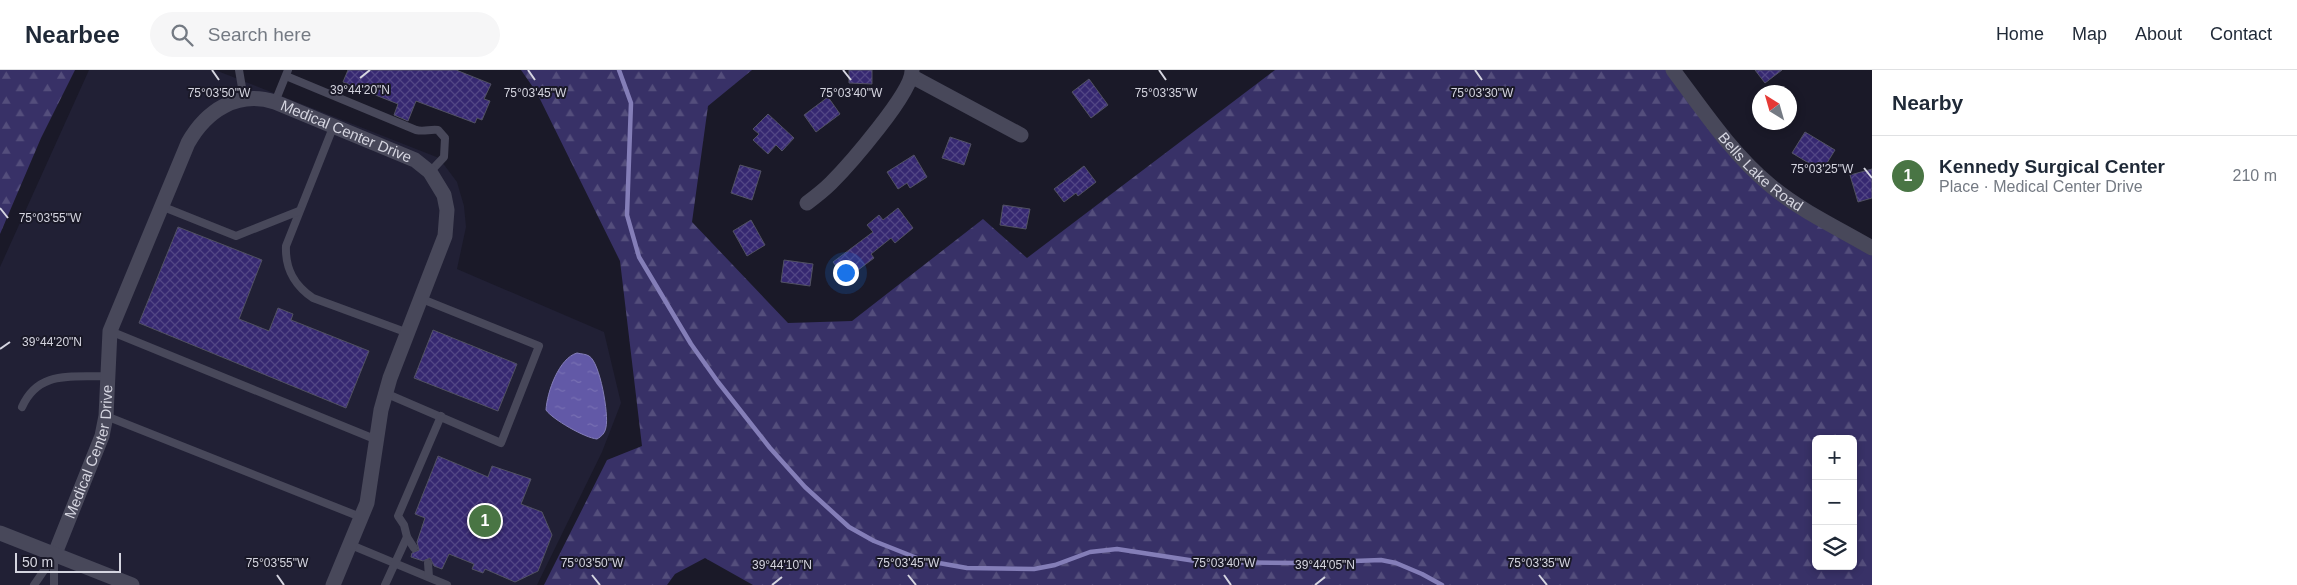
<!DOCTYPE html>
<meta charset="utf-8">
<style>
:root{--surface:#fff;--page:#f6f6f7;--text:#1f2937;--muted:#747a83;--line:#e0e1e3;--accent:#497544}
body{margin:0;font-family:Arial,sans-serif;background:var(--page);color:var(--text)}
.controls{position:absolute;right:15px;bottom:15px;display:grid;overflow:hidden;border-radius:8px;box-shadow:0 2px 8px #0003}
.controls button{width:45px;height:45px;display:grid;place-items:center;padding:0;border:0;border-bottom:1px solid var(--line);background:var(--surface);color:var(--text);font:25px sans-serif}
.compass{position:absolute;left:1752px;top:15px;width:45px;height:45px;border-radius:50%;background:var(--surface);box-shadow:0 2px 8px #0003;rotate:323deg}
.scale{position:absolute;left:15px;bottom:12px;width:106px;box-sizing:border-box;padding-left:5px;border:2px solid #d5d5e0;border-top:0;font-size:14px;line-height:18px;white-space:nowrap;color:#d5d5e0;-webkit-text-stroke:4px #1a1928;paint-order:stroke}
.you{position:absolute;left:845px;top:202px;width:18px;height:18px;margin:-12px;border:4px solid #fff;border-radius:50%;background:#1a73e8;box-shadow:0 0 0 8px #1a73e833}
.badge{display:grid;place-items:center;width:32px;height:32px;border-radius:50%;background:var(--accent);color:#fff;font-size:16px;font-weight:700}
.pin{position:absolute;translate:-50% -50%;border:2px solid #fff;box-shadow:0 1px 5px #0006}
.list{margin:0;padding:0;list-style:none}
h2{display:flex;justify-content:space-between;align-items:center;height:65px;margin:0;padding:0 20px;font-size:21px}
h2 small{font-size:16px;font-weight:400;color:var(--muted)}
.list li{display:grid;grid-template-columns:32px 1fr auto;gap:15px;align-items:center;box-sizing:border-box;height:80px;padding:0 20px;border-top:1px solid var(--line)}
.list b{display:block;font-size:19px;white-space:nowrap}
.list p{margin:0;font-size:16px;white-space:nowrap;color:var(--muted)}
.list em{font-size:16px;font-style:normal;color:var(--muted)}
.icon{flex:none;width:28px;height:28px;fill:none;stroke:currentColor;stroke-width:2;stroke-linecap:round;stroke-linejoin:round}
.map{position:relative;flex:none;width:1872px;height:515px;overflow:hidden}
header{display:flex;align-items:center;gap:30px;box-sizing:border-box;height:70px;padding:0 25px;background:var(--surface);border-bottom:1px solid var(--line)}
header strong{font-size:24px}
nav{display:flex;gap:28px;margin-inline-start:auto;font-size:18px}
.search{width:350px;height:45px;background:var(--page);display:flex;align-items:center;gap:12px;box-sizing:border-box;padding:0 18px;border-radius:28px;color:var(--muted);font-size:19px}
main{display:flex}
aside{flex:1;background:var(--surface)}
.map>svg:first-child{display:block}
.built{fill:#212035}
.forest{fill:url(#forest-firs);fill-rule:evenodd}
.water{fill:url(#water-ripples);stroke:#847eb8}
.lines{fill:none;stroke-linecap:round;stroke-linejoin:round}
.stream{stroke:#847eb8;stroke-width:4.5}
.building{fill:url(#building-cross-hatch);stroke:#515163}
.lane{stroke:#48485a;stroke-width:8}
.street{stroke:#48485a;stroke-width:15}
.secondary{stroke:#48485a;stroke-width:15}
.ticks{fill:none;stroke:#d5d5e0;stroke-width:2}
.labels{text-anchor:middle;stroke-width:4;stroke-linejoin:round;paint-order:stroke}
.street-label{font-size:15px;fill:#d5d5e0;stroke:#1a1928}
.ticks-label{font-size:12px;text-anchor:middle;fill:#d5d5e0;stroke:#1a1928;stroke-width:4;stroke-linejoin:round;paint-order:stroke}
</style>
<header>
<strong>Nearbee</strong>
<div class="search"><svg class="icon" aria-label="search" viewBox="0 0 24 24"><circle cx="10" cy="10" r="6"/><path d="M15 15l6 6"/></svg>Search here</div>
<nav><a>Home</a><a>Map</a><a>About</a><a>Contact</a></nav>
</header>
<main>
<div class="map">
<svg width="1872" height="515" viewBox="0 0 1872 515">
<defs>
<pattern id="forest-firs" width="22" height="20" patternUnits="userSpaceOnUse" patternTransform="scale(1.25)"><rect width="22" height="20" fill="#383167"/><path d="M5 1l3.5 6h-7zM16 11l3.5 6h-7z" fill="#544e7c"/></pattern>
<pattern id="water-ripples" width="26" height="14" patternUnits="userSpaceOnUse" patternTransform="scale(1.25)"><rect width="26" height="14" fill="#6259a7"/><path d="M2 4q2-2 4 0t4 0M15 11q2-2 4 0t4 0" fill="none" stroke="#7870b3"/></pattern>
<pattern id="building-cross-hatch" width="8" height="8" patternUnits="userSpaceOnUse" patternTransform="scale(1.25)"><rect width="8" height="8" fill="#362871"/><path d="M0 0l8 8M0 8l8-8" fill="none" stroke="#524685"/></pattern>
</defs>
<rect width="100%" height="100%" fill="#1a1928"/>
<polygon class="built" points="89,0 215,0 439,88 457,112 464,136 466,157 457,199 604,262 621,333 602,382 537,515 0,515 0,197"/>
<g class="forest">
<polygon points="0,0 75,0 41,68 0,164"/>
<path d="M521 0H752L708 36 692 152 788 253 852 251 983 149 1027 188 1275 0H1676L1766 117 1872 183V515H753L705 488 675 504 667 515H544L607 390 642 376 620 191 537 23ZM1816 369H1853V496H1816Z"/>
</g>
<path class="water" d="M577 283C581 284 586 284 589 286 600 292 609 345 606 357 605 363 602 366 597 369 585 368 552 349 546 340 547 322 559 288 577 283Z"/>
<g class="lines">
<polyline class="stream" points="619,0 631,33 627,145 639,187 691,274 718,312 770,378 805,417 849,457 874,471 922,490 967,498 1034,499 1055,495 1090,482 1117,479 1202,492 1299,493 1381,490 1396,493 1422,504 1442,515"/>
</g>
<g class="building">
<polygon points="348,0 456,0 491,14 484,29 490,31 482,50 477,48 475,53 416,31 408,51 394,45 398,34 343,12"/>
<polygon points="849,0 872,0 872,14 849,13"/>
<polygon points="1755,0 1782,0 1765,13"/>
<polygon points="1089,9 1108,35 1091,48 1072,22"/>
<polygon points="828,27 840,44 816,62 804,45"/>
<polygon points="768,44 794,68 782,81 776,75 768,84 753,70 759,64 753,59"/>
<polygon points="1805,62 1835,80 1822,101 1792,83"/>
<polygon points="950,67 971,74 964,95 942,88"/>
<polygon points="914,85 927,107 910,118 907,113 898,119 887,102"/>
<polygon points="740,95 761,101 752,130 731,123"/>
<polygon points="1084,96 1096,112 1078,126 1076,123 1064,132 1054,119"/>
<polygon points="1872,99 1872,128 1858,132 1850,105"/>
<polygon points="1003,135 1030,139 1026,159 1000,155"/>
<polygon points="898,138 913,158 895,173 891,168 871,184 874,188 846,209 833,192 873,162 867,155 879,145 883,150"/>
<polygon points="751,150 765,175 747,186 733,161"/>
<polygon points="178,157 262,190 239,249 269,261 278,238 293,244 291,250 369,281 346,338 139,253"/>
<polygon points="784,190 813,194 810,216 781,212"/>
<polygon points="433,260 517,294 498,341 414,308"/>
<polygon points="438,386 488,407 492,396 531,409 521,434 542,442 552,465 538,501 515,512 485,499 483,503 472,499 474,494 449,484 442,499 434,496 430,488 423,491 411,487 412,483 419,480 417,472 425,448 415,444"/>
</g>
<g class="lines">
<g class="lane">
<polyline points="239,0 244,29"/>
<path d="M286 6 416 60C424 62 430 59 438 60L445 68 444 87 430 102"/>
<polyline points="275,32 288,0"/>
<path d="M334 55 286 176C285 199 294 215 313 228L408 263"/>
<polyline points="161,136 236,166 299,141"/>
<polyline points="110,261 377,370"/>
<polyline points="385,323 501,373 539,276 422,229"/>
<path d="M22 337C39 299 73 308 108 306"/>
<polyline points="106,346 363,448"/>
<polyline points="407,467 414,478"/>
<polyline points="351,475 447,515"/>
<polyline points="54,486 54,515"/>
<polyline points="428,493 429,507"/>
<polyline points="34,515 54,486"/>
<polyline points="385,515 407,467 404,455 398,446 441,346"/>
</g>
<g class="street">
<polyline points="913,7 1021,65"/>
<path d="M807 133C815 127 823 121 831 113 848 96 913 22 912 0"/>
<path id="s1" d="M54 486 102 366 106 346 110 261 188 73C206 41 237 20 275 32L415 90 430 102 444 125 447 140 445 166 390 308 381 340 367 433 333 515"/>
</g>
<g class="secondary">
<path id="s2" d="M1673 0C1703 40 1732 84 1771 116 1801 141 1838 158 1872 178"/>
<polyline points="0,463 132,515"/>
</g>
</g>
<path class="ticks" d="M212 0 219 10M528 0 535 10M843 0 851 10M1159 0 1166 10M1475 0 1482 10M360 8 370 0M1864 98 1872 108M0 138 8 148M0 279 10 272M277 505 284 515M592 505 600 515M908 505 916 515M1224 505 1231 515M1539 505 1547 515M772 515 782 507M1315 515 1325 507"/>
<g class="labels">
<g class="street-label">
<text dy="5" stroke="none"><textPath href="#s1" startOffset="620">Medical Center Drive</textPath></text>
<text dy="5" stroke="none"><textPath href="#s2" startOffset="135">Bells Lake Road</textPath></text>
<text dy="5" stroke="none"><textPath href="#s1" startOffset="111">Medical Center Drive</textPath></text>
</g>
</g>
<g class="ticks-label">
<text x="360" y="24">39°44'20"N</text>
<text x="219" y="27">75°03'50"W</text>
<text x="535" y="27">75°03'45"W</text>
<text x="851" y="27">75°03'40"W</text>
<text x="1166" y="27">75°03'35"W</text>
<text x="1482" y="27">75°03'30"W</text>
<text x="1822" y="103">75°03'25"W</text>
<text x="50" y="152">75°03'55"W</text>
<text x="52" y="276">39°44'20"N</text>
<text x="277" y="497">75°03'55"W</text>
<text x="592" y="497">75°03'50"W</text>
<text x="908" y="497">75°03'45"W</text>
<text x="1224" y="497">75°03'40"W</text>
<text x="1539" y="497">75°03'35"W</text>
<text x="782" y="499">39°44'10"N</text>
<text x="1325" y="499">39°44'05"N</text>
</g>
</svg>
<div class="controls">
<button>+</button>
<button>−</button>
<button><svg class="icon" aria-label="layers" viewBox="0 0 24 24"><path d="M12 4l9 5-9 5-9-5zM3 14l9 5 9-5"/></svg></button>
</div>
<svg class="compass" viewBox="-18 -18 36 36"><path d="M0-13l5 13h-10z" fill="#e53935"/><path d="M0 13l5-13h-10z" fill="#747a83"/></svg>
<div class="scale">50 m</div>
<div class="you"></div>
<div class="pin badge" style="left:485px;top:451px">1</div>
</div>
<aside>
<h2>Nearby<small></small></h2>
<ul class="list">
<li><span class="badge">1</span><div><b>Kennedy Surgical Center</b><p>Place · Medical Center Drive</p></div><em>210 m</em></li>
</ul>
</aside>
</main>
